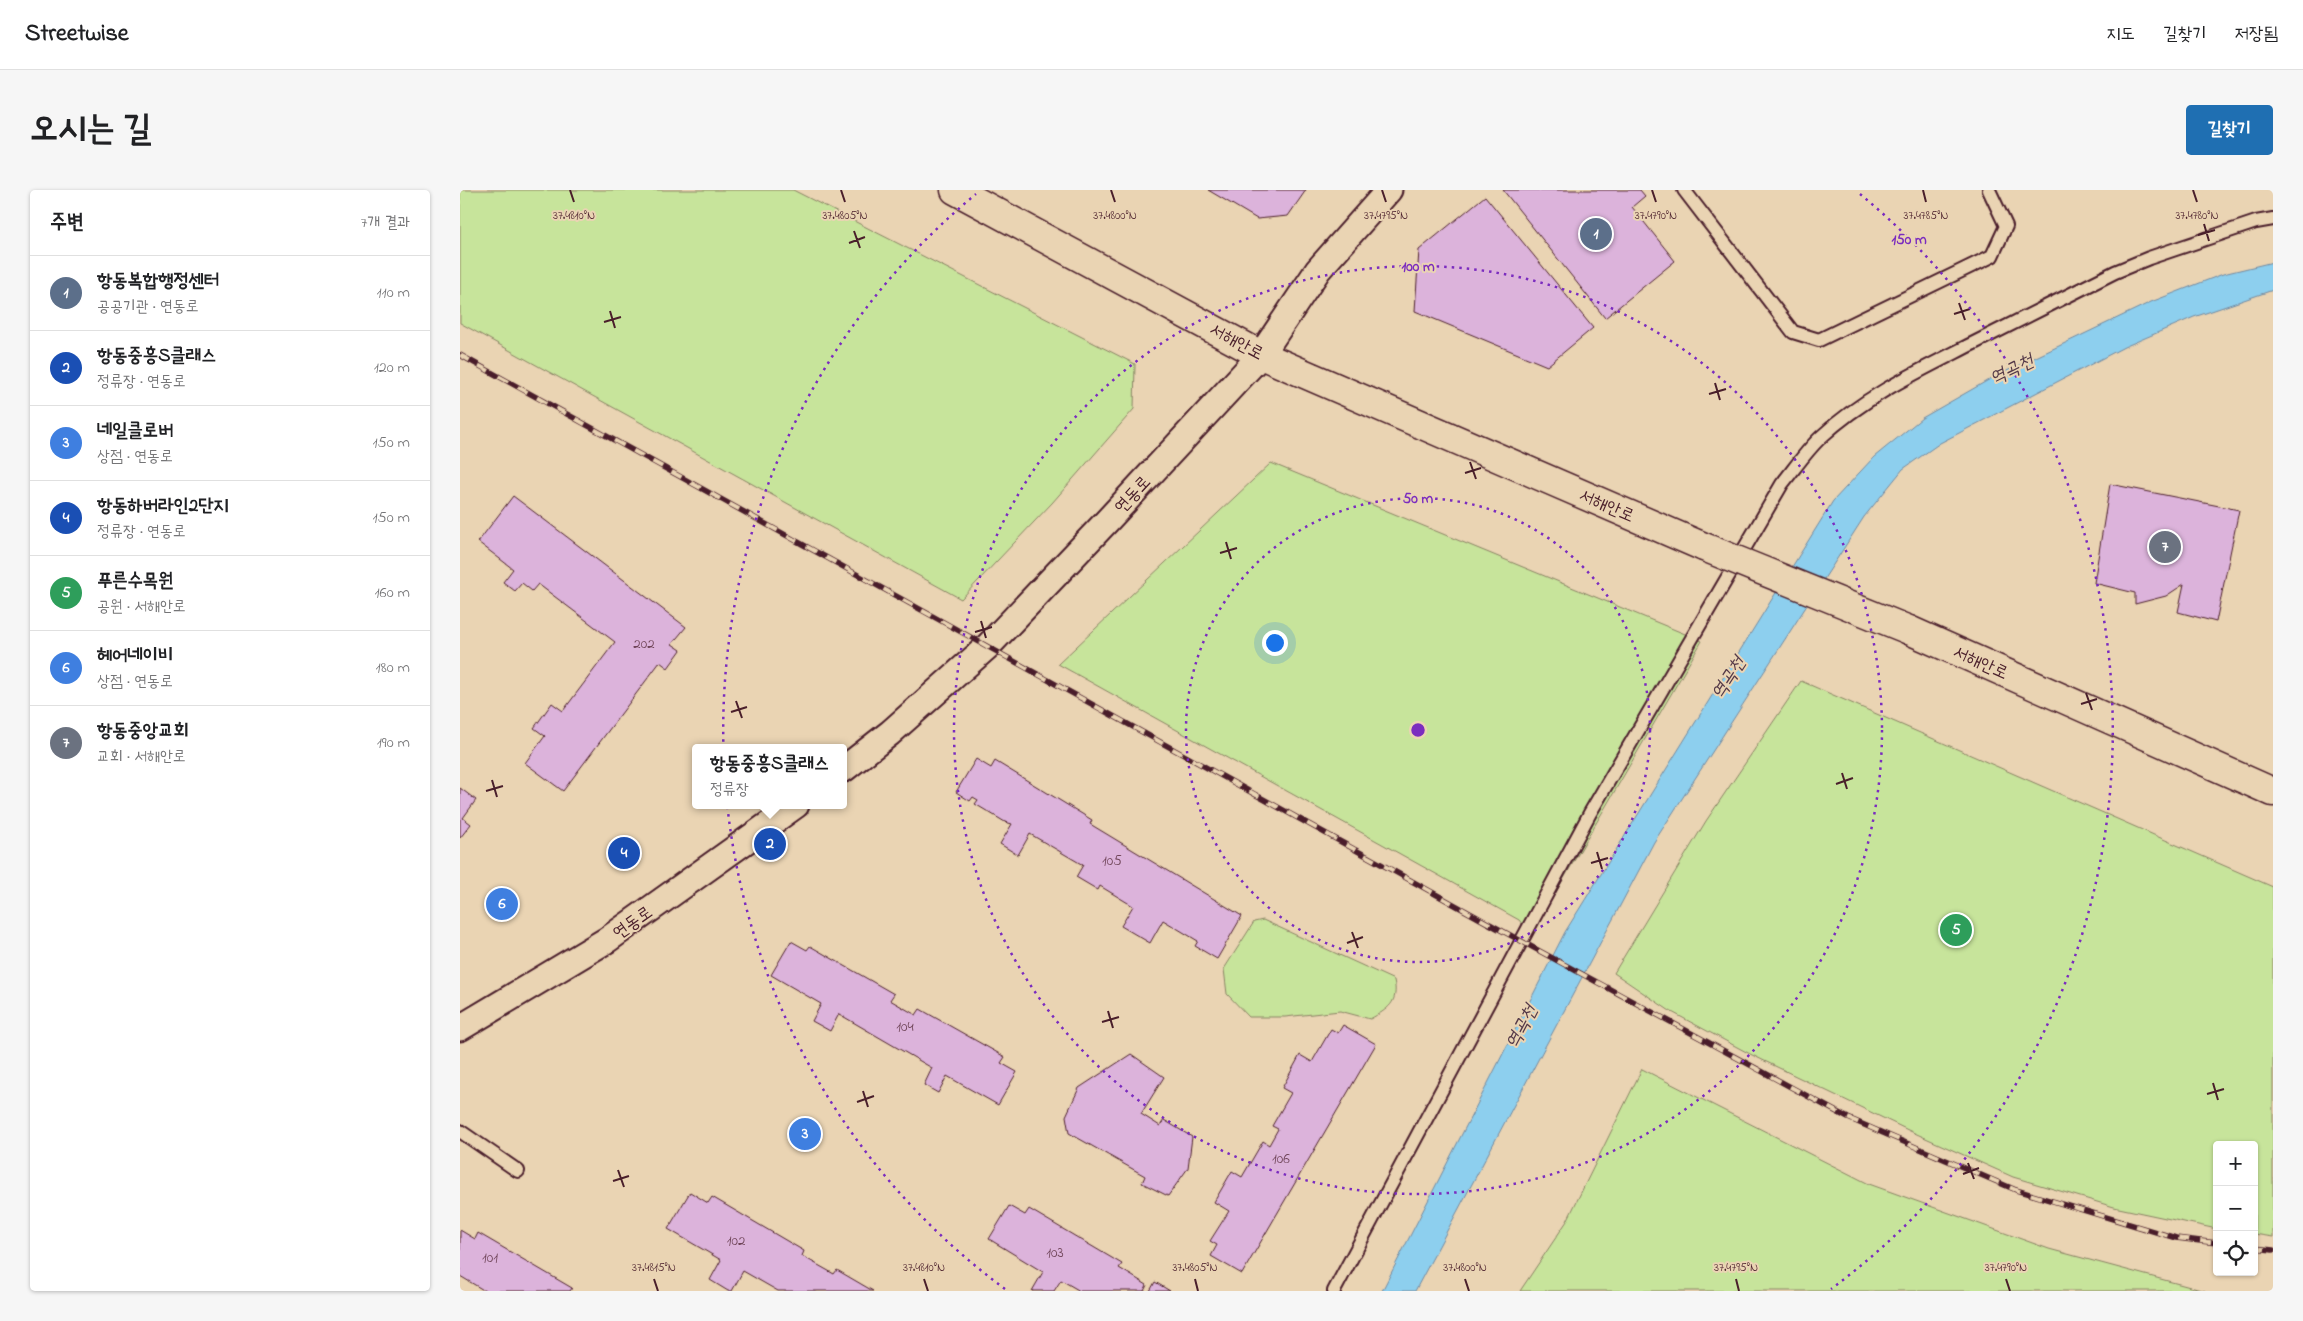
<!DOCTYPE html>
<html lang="ko">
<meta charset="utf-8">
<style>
:root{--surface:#fff;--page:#f6f6f6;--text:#202124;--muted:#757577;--line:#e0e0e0;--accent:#1f6fb2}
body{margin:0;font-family:"Indie Flower","Poor Story",sans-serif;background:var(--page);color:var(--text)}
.controls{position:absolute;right:15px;bottom:15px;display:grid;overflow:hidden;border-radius:5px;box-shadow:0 1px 4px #0004}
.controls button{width:45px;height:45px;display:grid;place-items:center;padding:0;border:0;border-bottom:1px solid var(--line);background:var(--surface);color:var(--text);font:25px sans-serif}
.you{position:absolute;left:814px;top:452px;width:18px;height:18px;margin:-12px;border:4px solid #fff;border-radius:50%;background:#1a73e8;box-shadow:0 0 0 8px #1a73e833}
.badge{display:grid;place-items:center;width:32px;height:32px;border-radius:50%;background:var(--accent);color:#fff;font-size:16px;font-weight:700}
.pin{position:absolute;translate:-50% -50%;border:2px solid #fff;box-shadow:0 1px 5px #0006}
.popup{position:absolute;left:232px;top:554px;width:155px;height:65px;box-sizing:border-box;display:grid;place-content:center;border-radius:5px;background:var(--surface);filter:drop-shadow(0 1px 4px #0005);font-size:16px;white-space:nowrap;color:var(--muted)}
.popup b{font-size:19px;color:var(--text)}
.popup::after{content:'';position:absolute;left:50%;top:100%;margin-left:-10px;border:10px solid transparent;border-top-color:var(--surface)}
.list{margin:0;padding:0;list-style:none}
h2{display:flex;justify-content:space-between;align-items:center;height:65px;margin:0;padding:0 20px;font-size:21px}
h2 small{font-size:16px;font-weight:400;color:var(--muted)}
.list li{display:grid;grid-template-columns:32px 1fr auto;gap:15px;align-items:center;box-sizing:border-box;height:75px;padding:0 20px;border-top:1px solid var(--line)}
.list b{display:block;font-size:19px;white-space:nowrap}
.list p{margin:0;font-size:16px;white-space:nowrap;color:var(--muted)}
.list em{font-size:16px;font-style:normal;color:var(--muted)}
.icon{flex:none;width:28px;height:28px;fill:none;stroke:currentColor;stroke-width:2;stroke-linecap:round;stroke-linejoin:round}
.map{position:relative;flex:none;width:1813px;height:1101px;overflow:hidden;border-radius:5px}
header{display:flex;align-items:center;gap:30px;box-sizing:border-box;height:70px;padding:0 25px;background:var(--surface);border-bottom:1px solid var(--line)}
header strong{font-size:24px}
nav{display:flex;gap:28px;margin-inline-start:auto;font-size:18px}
.intro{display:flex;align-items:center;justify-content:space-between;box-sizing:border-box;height:120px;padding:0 30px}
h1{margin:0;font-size:35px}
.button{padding:12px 22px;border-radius:5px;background:var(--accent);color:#fff;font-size:18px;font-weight:700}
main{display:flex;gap:30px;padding:0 30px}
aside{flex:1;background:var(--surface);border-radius:5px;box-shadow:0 1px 4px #0004}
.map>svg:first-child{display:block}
.green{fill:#c7e49b;stroke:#888263}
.water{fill:#8dcfee;stroke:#7289a0}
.building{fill:#dcb3db;stroke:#4a1f2b}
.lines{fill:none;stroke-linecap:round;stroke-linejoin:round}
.service-casing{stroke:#4a1f2b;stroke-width:16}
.minor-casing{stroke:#4a1f2b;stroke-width:29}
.secondary-casing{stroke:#4a1f2b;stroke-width:31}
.service{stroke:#ead4b3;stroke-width:12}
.minor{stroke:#ead4b3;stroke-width:25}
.secondary{stroke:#ead4b3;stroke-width:28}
.rail-casing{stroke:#4a1f2b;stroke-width:5.5}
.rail{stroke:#ead4b3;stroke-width:4;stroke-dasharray:11;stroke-linecap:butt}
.secondary-bridge-casing{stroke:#4a1f2b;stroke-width:31;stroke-linecap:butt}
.secondary-bridge{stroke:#ead4b3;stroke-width:28}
.ticks{fill:none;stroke:#4a1f2b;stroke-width:2}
.ring{fill:none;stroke:#7b2cbf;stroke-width:2.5;stroke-dasharray:2.5 5}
.labels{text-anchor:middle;stroke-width:4;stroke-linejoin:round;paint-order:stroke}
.number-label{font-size:15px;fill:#6e4457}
.street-label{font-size:18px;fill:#4a1f2b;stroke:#ead4b3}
.water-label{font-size:19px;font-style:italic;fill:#543948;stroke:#ead4b3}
.ticks-label{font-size:12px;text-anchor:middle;fill:#4a1f2b;stroke:#ead4b3;stroke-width:4;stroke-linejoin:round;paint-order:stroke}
.centre{fill:#7b2cbf;stroke:#ead4b3;stroke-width:2.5}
.ring-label{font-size:15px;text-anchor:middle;font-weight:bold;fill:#7b2cbf;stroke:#ead4b3;stroke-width:4;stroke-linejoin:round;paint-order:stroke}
</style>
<header>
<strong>Streetwise</strong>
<nav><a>지도</a><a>길찾기</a><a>저장됨</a></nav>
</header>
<div class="intro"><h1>오시는 길</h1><a class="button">길찾기</a></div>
<main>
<aside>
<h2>주변<small>7개 결과</small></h2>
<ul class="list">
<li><span class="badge" style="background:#5c6f8a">1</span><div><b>항동복합행정센터</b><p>공공기관 · 연동로</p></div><em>110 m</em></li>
<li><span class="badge" style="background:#1a4fb4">2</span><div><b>항동중흥S클래스</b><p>정류장 · 연동로</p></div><em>120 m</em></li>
<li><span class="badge" style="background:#3f7fe0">3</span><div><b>네일클로버</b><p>상점 · 연동로</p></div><em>150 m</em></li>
<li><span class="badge" style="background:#1a4fb4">4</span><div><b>항동하버라인2단지</b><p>정류장 · 연동로</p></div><em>150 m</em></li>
<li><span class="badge" style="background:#2e9e5b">5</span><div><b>푸른수목원</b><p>공원 · 서해안로</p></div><em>160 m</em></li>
<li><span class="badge" style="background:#3f7fe0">6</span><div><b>헤어네이비</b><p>상점 · 연동로</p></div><em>180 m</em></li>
<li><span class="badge" style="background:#6b7280">7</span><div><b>항동중앙교회</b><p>교회 · 서해안로</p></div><em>190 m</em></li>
</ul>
</aside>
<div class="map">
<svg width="1813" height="1101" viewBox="0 0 1813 1101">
<rect width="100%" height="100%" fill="#ead4b3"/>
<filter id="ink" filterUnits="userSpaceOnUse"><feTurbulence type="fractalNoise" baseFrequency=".02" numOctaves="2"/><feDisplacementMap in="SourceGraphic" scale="10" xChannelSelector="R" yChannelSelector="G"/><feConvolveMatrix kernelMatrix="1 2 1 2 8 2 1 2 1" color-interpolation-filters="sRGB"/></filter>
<g filter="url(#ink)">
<g class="green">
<polygon points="0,0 333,0 675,174 674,219 592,313 501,409 0,133"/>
<polygon points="811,273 1242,451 1071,745 1059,730 598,474"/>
<polygon points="1341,491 1813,697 1813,1047 1794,1044 1794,955 1757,955 1757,1039 1654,1017 1553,987 1450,941 1290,864 1210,821 1154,783 1246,631"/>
<path d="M803 730 934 790C939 813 928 819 910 829L880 821 825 827H789L767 804 764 779 794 732Z"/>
<polygon points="1182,879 1409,994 1589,1059 1745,1101 1060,1101 1107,1031"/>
</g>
<polygon class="water" points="1813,72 1813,100 1734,127 1664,157 1480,253 1443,279 1404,327 1194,652 955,1101 922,1101 1105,742 1373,311 1414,267 1462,228 1532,188 1691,112 1763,84"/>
<g class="building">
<polygon points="748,0 846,0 828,26 797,29"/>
<polygon points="1043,0 1180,0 1185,6 1172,17 1215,71 1145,128"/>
<polygon points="1025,6 1133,138 1087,176 955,121 959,60"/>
<polygon points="1650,294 1779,320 1756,432 1718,422 1724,394 1706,406 1675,414 1675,403 1634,393"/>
<polygon points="53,306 226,437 212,454 221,460 208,478 200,472 103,601 65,573 85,546 74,538 92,513 103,521 155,452 78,394 72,401 62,393 55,401 43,392 53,379 18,352"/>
<polygon points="516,569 531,578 535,571 632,630 630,634 782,726 757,769 735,756 738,751 703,730 690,753 661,736 673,716 640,696 638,700 616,687 623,675 570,644 558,665 540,654 552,634 545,632 515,614 518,610 513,607 510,611 496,602"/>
<polygon points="0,598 16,610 3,628 11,634 0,648"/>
<polygon points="331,751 347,760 350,756 434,804 430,810 456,825 460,819 545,867 541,873 557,882 538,915 487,886 478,903 464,895 472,878 379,824 370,841 352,831 361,814 311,785"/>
<polygon points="883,835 916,854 782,1084 751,1066 757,1055 750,1051 769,1021 754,1012 772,981 782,987 803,951 809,955 818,939 812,936 831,903 822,898 840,865 852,872 871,839 878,843"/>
<polygon points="671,864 704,887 681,924 700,936 704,930 732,947 728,978 708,1006 682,993 685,986 609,943 606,926 619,898"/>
<polygon points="230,1002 248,1013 252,1007 344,1061 342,1066 374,1084 377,1080 413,1101 318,1101 283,1081 272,1101 268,1101 250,1090 261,1070 208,1039"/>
<polygon points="549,1016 565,1025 569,1019 662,1074 659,1078 687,1095 684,1101 620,1101 601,1090 594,1101 572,1101 583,1082 529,1049"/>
<polygon points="0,1040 15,1049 18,1043 112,1098 110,1101 25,1101 0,1086"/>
<polygon points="695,1092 710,1101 690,1101"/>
</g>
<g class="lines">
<defs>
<g id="service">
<polyline points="1224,0 1333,142 1359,150 1532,66 1546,36 1529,0"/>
<polyline points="0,941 58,981"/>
<path d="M874 1101 1130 623 1322 294C1335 278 1346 261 1361 247 1405 206 1459 181 1512 154 1560 130 1607 106 1655 82L1689 68 1796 32 1813 29"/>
</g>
<g id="minor">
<polyline points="384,579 430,543 528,456 647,331 801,165 858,80 929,0"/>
<polyline points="0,838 147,750 336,615"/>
</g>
<g id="secondary">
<polyline points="495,0 801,165 1244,357"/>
<polyline points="1449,440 1813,602"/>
</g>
</defs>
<use href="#service" class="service-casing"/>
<use href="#minor" class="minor-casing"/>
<use href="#secondary" class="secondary-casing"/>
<use href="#service" class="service"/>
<use href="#minor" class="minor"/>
<use href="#secondary" class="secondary"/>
<defs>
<g id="rail">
<polyline points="0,165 1026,732 1388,928 1556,1000 1716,1048 1757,1053"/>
<polyline points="1794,1058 1813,1060"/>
</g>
</defs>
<use href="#rail" class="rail-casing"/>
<use href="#rail" class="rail"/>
<defs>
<polyline id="secondary-bridge" points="1244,357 1449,440"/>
</defs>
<use href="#secondary-bridge" class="secondary-bridge-casing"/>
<use href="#secondary-bridge" class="secondary-bridge"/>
</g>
</g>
<path class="ticks" d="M110 0 114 12M381 0 385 12M651 0 655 12M922 0 926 12M1192 0 1196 12M1463 0 1466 12M1733 0 1737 12M1744 34 1749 51M394 41 400 58M1738 45 1755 40M389 53 405 47M1499 113 1505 130M150 121 155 138M1494 124 1510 119M144 132 161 127M1255 193 1260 210M1249 204 1266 199M1010 272 1016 289M1005 283 1021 278M766 352 771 369M760 363 777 358M521 431 526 448M515 442 532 437M1626 503 1632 520M276 511 282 528M1621 514 1637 509M271 522 287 517M1382 583 1387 599M32 590 37 607M1376 594 1393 588M26 601 43 596M1137 662 1142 679M1131 673 1148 668M892 742 898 758M887 753 903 747M648 821 653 838M642 832 659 827M1753 893 1758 910M403 901 408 917M1747 904 1764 899M397 912 414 906M1508 973 1514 989M158 980 164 997M1503 984 1519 978M153 991 169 986M194 1089 198 1101M464 1089 468 1101M735 1089 738 1101M1005 1089 1009 1101M1276 1089 1279 1101M1546 1089 1550 1101"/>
<g class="ring">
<circle cx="958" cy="540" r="232"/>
<circle cx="958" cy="540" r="464"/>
<path d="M545 1099A695 695 0 0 1 516 4M1400 4A695 695 0 0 1 1371 1099"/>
</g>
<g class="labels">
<g class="number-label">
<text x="184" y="458">202</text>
<text x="652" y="675">105</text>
<text x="445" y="841">104</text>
<text x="821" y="973">106</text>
<text x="276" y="1055">102</text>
<text x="595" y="1067">103</text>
<text x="30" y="1072">101</text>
</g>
<g class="street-label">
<text transform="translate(777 151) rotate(28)" y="6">서해안로</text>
<text transform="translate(672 304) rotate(-47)" y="6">연동로</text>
<text transform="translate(1147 315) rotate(23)" y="6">서해안로</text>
<text transform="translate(1521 472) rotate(24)" y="6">서해안로</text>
<text transform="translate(172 732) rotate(-35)" y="6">연동로</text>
</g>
<g class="water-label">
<text transform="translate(1551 178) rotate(-26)" y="7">역곡천</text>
<text transform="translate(1267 487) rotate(-57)" y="7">역곡천</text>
<text transform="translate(1060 836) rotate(-62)" y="7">역곡천</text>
</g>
</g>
<g class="ticks-label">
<text x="114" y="29">37.4810°N</text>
<text x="385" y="29">37.4805°N</text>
<text x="655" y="29">37.4800°N</text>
<text x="926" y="29">37.4795°N</text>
<text x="1196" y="29">37.4790°N</text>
<text x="1466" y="29">37.4785°N</text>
<text x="1737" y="29">37.4780°N</text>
<text x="194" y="1081">37.4815°N</text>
<text x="464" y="1081">37.4810°N</text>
<text x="735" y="1081">37.4805°N</text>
<text x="1005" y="1081">37.4800°N</text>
<text x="1276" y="1081">37.4795°N</text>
<text x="1546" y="1081">37.4790°N</text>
</g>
<circle cx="958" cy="540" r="8" class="centre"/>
<g class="ring-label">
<text x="1449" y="54">150 m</text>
<text x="958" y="81">100 m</text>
<text x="958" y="313">50 m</text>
</g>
</svg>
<div class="controls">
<button>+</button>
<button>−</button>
<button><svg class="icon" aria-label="locate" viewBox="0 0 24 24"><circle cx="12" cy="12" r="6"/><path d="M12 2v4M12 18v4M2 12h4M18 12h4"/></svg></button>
</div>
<div class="you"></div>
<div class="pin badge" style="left:1136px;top:44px;background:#5c6f8a">1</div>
<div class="pin badge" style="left:310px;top:654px;background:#1a4fb4">2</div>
<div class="popup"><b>항동중흥S클래스</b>정류장</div>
<div class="pin badge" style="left:345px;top:944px;background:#3f7fe0">3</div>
<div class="pin badge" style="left:164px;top:663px;background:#1a4fb4">4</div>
<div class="pin badge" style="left:1496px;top:740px;background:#2e9e5b">5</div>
<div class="pin badge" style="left:42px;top:714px;background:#3f7fe0">6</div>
<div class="pin badge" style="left:1705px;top:357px;background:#6b7280">7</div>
</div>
</main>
